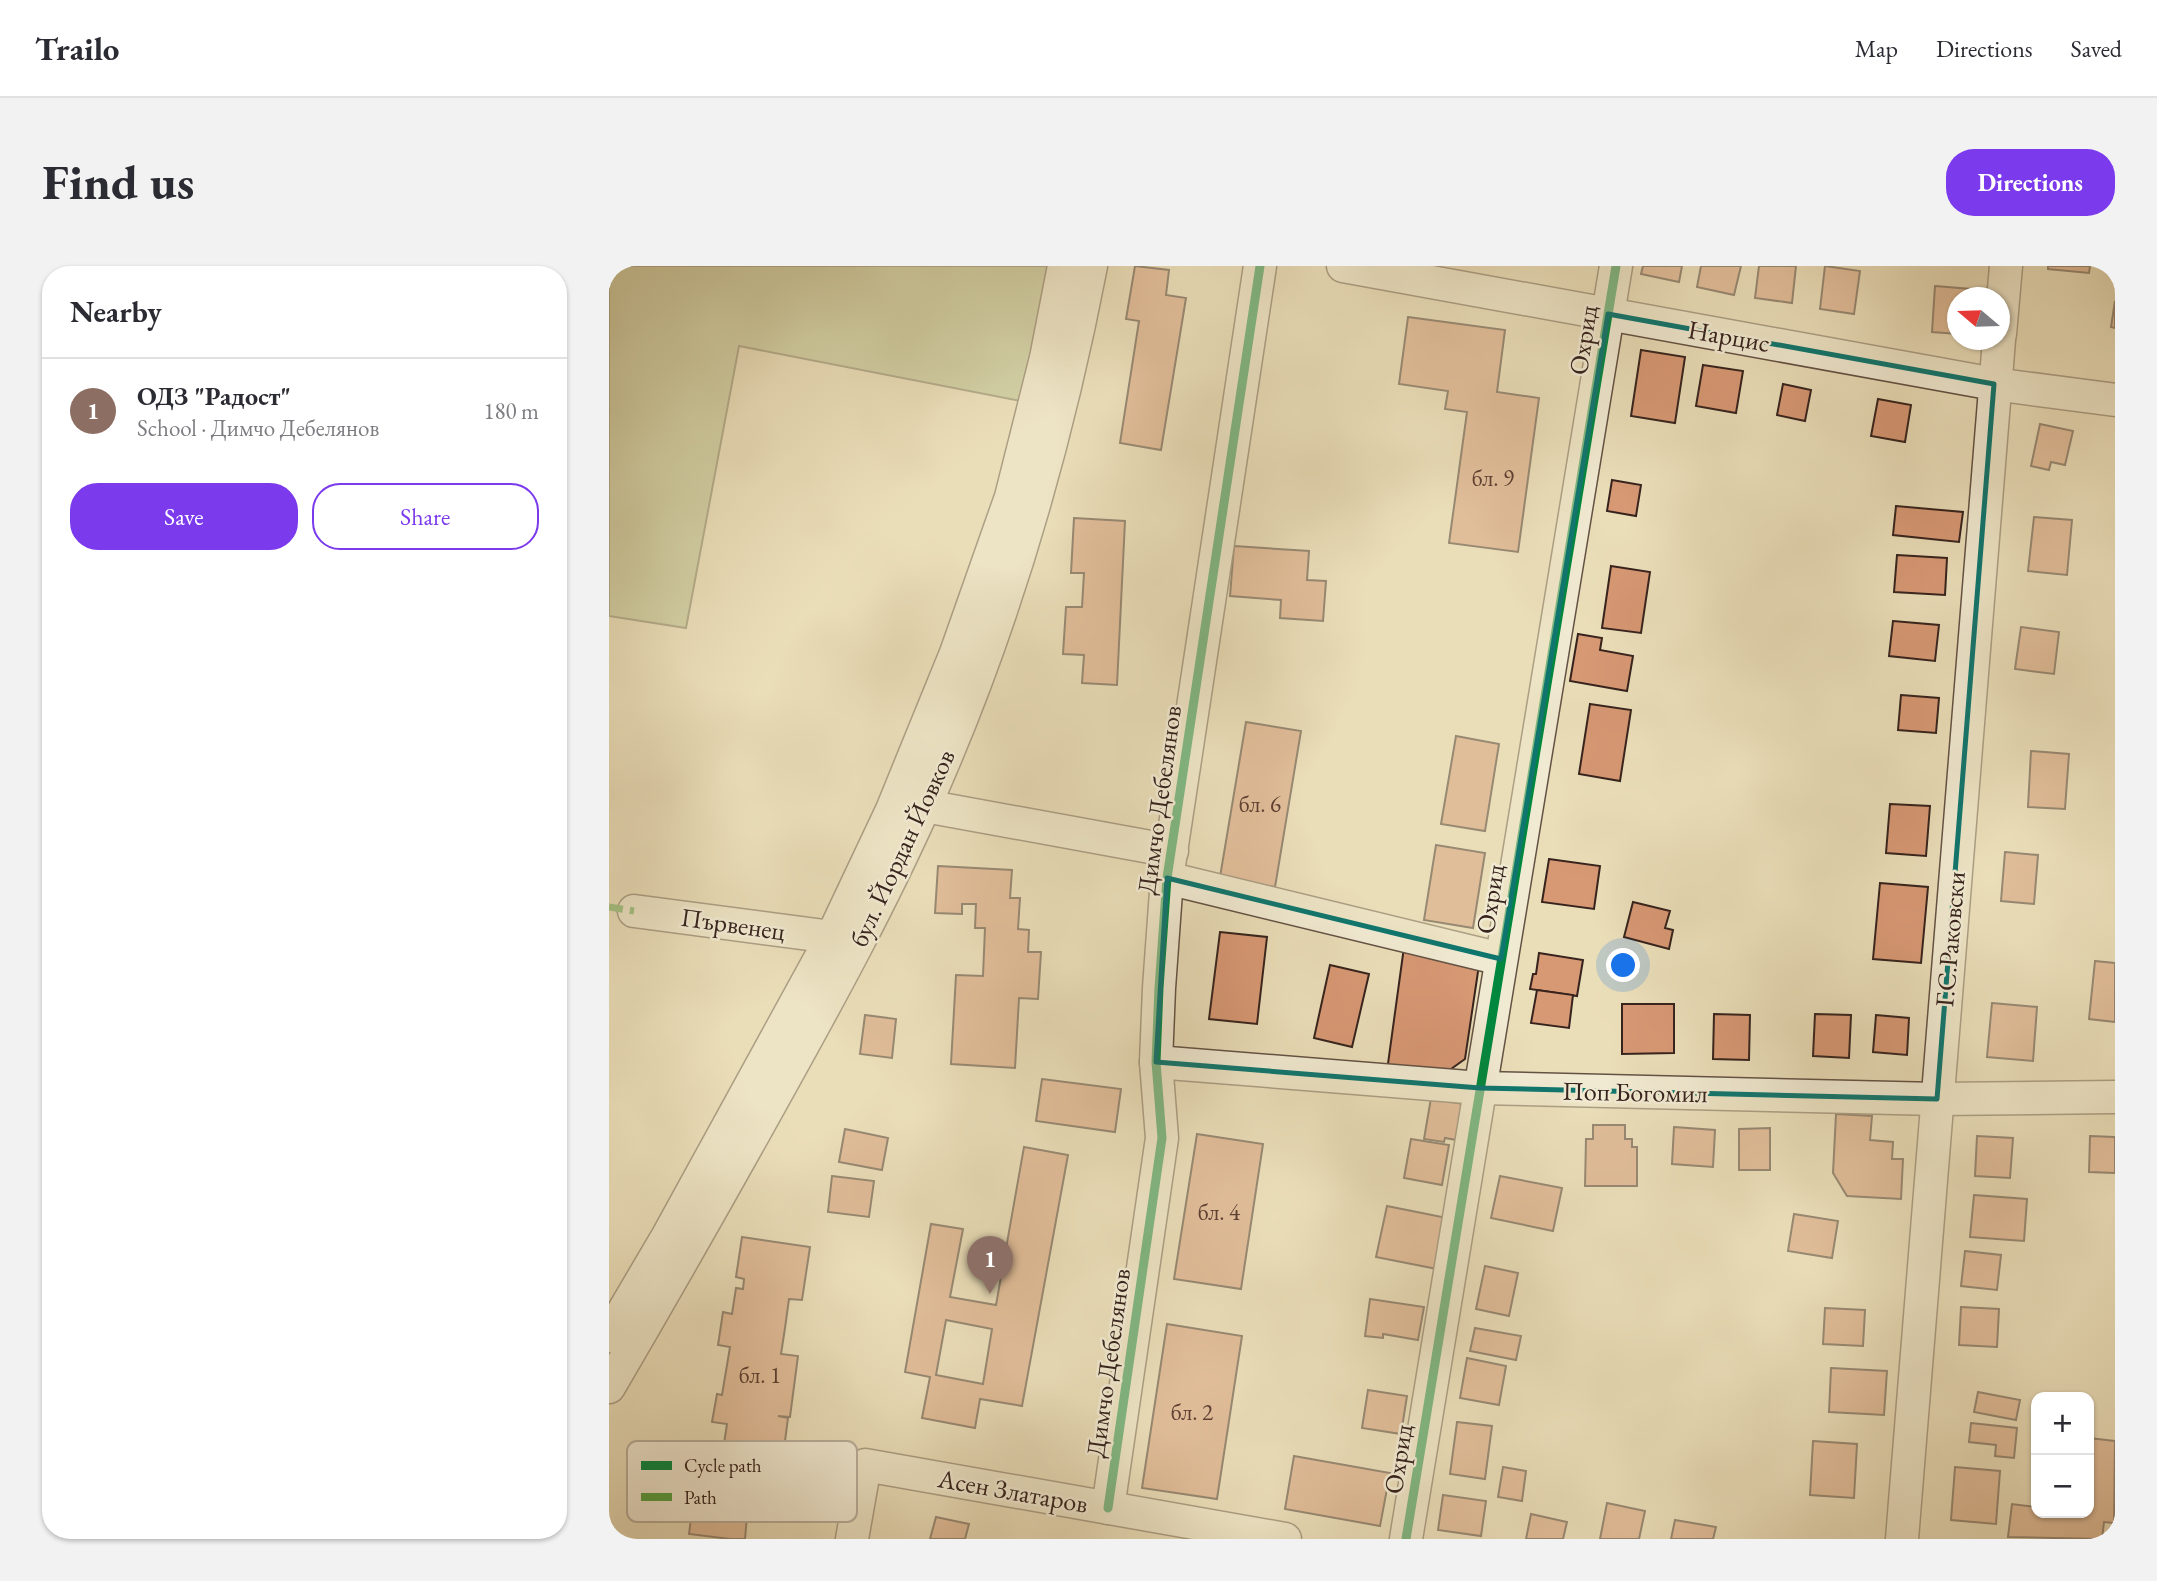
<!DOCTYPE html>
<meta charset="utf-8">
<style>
:root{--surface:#fff;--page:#f2f2f3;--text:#2b2b33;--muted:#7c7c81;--line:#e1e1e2;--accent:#7c3aed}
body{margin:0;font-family:"EB Garamond",serif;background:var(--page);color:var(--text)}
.controls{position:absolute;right:21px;bottom:21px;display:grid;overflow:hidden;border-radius:14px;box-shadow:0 2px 5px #0004}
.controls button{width:63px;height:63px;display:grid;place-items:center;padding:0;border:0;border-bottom:2px solid var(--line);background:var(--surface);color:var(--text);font:35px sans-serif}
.compass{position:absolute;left:1338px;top:21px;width:63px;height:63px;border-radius:50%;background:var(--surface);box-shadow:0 2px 5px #0004;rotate:289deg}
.you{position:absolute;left:1015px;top:700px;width:24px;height:24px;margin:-18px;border:5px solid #fff;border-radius:50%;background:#1a73e8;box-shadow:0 0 0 10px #1a73e833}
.badge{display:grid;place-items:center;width:46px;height:46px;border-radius:50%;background:var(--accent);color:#fff;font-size:23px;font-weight:700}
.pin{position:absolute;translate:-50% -58px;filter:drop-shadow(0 2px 4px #0008)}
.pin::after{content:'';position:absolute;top:37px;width:24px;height:21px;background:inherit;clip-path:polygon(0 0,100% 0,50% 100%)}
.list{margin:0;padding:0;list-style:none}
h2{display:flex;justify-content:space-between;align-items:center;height:91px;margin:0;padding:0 28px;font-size:30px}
h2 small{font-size:23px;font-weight:400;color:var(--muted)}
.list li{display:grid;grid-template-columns:46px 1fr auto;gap:21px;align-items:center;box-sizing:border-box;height:105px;padding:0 28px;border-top:2px solid var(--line)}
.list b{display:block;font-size:26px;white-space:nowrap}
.list p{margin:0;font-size:23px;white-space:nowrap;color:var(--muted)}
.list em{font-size:23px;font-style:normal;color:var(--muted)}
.actions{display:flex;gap:14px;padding:21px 28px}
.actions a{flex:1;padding:16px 0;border:2px solid var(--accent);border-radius:28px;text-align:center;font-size:24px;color:var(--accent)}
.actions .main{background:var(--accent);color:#fff}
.map{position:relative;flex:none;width:1506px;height:1273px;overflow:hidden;border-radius:28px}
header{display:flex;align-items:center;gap:42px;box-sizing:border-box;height:98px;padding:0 35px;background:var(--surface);border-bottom:2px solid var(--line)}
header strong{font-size:33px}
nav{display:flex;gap:38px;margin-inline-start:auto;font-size:24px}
.intro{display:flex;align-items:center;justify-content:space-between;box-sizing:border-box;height:168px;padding:0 42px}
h1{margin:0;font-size:49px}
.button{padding:18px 32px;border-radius:28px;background:var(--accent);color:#fff;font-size:24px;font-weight:700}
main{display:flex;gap:42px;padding:0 42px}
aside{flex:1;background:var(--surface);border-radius:28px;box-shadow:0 2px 5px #0004}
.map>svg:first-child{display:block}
.green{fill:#b8c18e;stroke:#777256;stroke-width:2}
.building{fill:#d79874;stroke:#36231d;stroke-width:2;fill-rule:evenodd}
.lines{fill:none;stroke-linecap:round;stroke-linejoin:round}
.minor-casing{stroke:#635244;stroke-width:35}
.minor{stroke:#f1ead2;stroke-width:32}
.quiet{stroke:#53a241;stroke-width:7;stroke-dasharray:14 7;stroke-linecap:butt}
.cycleway-casing{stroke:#f1ead2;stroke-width:13}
.cycleway{stroke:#00873e;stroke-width:9}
.marked{fill:none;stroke:#0f766e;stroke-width:5;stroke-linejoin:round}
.labels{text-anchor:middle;stroke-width:5;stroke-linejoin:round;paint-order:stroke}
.number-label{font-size:23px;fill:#5e4033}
.street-label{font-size:26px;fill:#36231d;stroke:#f1ead2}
.key{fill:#f1ead2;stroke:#b9ae9c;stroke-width:2}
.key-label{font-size:19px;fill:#36231d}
</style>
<header>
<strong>Trailo</strong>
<nav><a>Map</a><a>Directions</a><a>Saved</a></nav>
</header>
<div class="intro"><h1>Find us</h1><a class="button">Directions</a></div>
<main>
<aside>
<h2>Nearby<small></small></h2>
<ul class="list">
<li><span class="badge" style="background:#8d6e63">1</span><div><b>ОДЗ &quot;Радост&quot;</b><p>School · Димчо Дебелянов</p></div><em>180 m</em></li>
</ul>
<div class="actions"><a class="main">Save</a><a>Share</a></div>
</aside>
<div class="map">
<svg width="1506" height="1273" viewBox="0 0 1506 1273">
<rect width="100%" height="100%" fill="#eadeb9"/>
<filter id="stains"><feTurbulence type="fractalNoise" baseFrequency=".00286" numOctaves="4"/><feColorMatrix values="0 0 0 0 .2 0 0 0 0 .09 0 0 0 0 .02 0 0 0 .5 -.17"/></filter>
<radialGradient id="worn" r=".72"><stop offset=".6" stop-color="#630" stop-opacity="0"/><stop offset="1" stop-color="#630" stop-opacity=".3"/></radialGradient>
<polygon class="green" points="0,0 442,0 412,135 130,80 77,362 0,350"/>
<g class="building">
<polygon points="526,0 560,4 557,29 577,32 552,184 511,177 530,55 517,53"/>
<polygon points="1034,0 1073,0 1070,16 1032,8"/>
<polygon points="1092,0 1132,0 1125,29 1088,21"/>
<polygon points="1150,0 1187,0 1183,37 1146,32"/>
<polygon points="1216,0 1251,5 1245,48 1211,43"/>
<polygon points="1439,0 1481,0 1480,7 1439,3"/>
<polygon points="1326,20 1362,23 1361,32 1349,32 1349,68 1323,66"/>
<polygon points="1506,35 1506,62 1502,61"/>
<polygon points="799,51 896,64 888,126 930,132 909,286 840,277 858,146 836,143 839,125 790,118"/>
<polygon points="1032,84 1076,91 1066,157 1022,150"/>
<polygon points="1094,99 1134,105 1127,147 1087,140"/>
<polygon points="1174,118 1202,124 1196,155 1168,149"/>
<polygon points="1269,133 1302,139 1296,176 1262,170"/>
<polygon points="1431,158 1464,165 1456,199 1442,196 1440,204 1422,200"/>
<polygon points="1003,214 1032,219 1027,250 998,245"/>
<polygon points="1287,240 1354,246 1350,276 1284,269"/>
<polygon points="1425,251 1463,254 1458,309 1419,305"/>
<polygon points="465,252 516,255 508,419 473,417 475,389 454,388 457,341 473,341 475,307 462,307"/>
<polygon points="625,280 700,285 698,314 717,315 714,355 671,352 672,334 621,330"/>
<polygon points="1288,289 1338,292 1336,329 1285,326"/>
<polygon points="1002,300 1041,306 1032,367 993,362"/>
<polygon points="1284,355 1330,359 1326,395 1280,390"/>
<polygon points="1412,361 1450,366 1445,408 1406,403"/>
<polygon points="969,368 993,372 991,384 1024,390 1018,425 961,415"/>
<polygon points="1292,429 1330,432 1327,467 1289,464"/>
<polygon points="981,438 1022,444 1011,515 970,508"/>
<polygon points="637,456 692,465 666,621 611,611"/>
<polygon points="847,470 890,478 876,565 832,558"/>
<polygon points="1422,485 1460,488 1456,543 1419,541"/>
<polygon points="1281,538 1321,540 1317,590 1277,587"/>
<polygon points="827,579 876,587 864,662 815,654"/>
<polygon points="1396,586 1429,589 1425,638 1392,635"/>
<polygon points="940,593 991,600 985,643 933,636"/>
<polygon points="329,600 403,604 401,632 411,632 409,663 420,664 419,686 432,686 429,733 410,732 406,802 342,798 347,709 374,710 376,662 366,662 367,638 353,638 353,648 326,647"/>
<polygon points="1271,617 1319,621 1312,697 1264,693"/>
<polygon points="1024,636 1061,645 1056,662 1064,664 1060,683 1015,671"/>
<polygon points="611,666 658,671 648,758 600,753"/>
<polygon points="795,681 870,699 856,793 835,808 778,805"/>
<polygon points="930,687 974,694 968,730 921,723 924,708 927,708"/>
<polygon points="1486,695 1506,697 1506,756 1480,753"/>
<polygon points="721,699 760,708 743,781 705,772"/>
<polygon points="928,724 964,729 960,762 922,757"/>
<polygon points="1383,737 1428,741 1424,795 1378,791"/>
<polygon points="1013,738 1065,738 1065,787 1013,788"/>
<polygon points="1105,748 1141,749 1140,794 1104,793"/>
<polygon points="1206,748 1242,749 1240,792 1204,790"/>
<polygon points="256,749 287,753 283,792 251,788"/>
<polygon points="1267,749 1300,752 1298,789 1264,786"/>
<polygon points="433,813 512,823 506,866 427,855"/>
<polygon points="822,832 859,839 853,875 836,872 835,876 815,873"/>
<polygon points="1227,848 1263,850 1261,874 1284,876 1283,893 1294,893 1292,933 1238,930 1224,907"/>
<polygon points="984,859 1016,859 1016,873 1023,873 1023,881 1028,881 1028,920 976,920 977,873 984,873"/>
<polygon points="1065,861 1106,864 1104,901 1063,898"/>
<polygon points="1161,862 1161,904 1130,904 1130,863"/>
<polygon points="236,863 279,872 273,904 230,896"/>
<polygon points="588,868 654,878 632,1023 565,1013"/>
<polygon points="1368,870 1404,872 1401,912 1366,910"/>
<polygon points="1481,870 1506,871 1506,907 1480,906"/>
<polygon points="802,873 840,879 833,919 795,912"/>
<path d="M415 881 459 889 413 1140 371 1133 366 1162 313 1152 321 1111 296 1106 322 958 354 963 341 1031 387 1039ZM337 1054 383 1063 374 1118 327 1109Z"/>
<polygon points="223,910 265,915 260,951 219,946"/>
<polygon points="891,910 953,922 944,965 882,952"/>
<polygon points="1365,929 1418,933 1415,975 1361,971"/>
<polygon points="778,940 838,952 828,1003 767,991"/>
<polygon points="1185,948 1229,955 1223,992 1179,985"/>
<polygon points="133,971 201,981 193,1034 180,1033 176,1062 172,1088 189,1090 181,1151 169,1150 179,1152 169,1229 157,1227 154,1252 138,1250 136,1273 121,1273 80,1268 83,1244 59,1241 64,1198 84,1201 83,1209 100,1212 102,1195 112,1197 118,1158 103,1156 108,1128 113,1129 121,1081 109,1079 114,1046 123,1048 127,1022 134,1023 135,1013 127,1011"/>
<polygon points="1356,985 1392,989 1388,1024 1352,1020"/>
<polygon points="876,1000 909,1007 900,1050 867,1043"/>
<polygon points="761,1033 815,1041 809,1074 774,1068 774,1072 756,1070"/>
<polygon points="1352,1041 1390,1043 1388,1081 1350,1079"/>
<polygon points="1216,1042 1256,1044 1254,1080 1214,1078"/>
<polygon points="558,1058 633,1070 608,1233 533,1222"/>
<polygon points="866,1062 912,1070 907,1094 861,1085"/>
<polygon points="858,1092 897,1100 890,1139 851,1132"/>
<polygon points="1222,1102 1278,1105 1275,1149 1220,1146"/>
<polygon points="759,1124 798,1130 792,1168 753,1162"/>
<polygon points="1369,1126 1411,1134 1407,1154 1365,1146"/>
<polygon points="848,1156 883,1160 876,1213 841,1208"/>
<polygon points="1362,1157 1408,1162 1405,1192 1386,1190 1387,1179 1360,1176"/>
<polygon points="1480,1172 1506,1175 1505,1257 1495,1256 1493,1273 1399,1271 1403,1238 1427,1241 1427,1247 1480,1247"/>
<polygon points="1204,1175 1248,1178 1245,1232 1201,1229"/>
<polygon points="685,1190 781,1207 771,1260 676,1243"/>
<polygon points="894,1201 917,1205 913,1235 889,1231"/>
<polygon points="1346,1201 1391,1205 1387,1258 1342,1254"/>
<polygon points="834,1229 877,1235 872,1270 829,1264"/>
<polygon points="998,1237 1036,1245 1030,1273 991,1273"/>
<polygon points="922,1248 958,1256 954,1273 917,1273"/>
<polygon points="327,1251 360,1258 356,1273 321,1273"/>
<polygon points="1066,1254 1107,1261 1104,1273 1062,1273"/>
</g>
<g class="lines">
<defs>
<g id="minor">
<polyline points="734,0 1385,118 1506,134"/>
<polyline points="1391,68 1397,0"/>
<polyline points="316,540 563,585"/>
<polyline points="558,612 892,693"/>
<polyline points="25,645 223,671"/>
<polyline points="547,796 871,822 1328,833 1506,831"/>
<polyline points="0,1070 60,968 223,671 283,544 347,387 402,231 437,92 455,0"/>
<path d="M0 1121C59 1020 117 918 174 815 224 725 273 635 315 541 393 368 446 186 482 0"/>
<polyline points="499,1242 553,872 547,796 550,722 558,612 651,0"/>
<polyline points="243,1273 256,1199 676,1273"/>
<polyline points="797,1273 1007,0"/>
<polyline points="1293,1273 1390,74"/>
</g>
</defs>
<use href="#minor" class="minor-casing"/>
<use href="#minor" class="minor"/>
<polyline class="quiet" points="0,641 25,645"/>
<defs>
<g id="cycleway">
<polyline points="499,1242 553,872 547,796 550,722 558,612 651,0"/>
<polyline points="797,1273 1007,0"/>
</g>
</defs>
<use href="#cycleway" class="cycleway-casing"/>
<use href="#cycleway" class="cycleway"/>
</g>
<path d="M0 0H1506V1273H0ZM999 48 1385 118 1328 833 871 822 547 796 558 612 892 693Z" fill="#eadeb9" fill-opacity=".55" fill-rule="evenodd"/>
<path class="marked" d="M999 48 1385 118 1328 833 871 822 547 796 558 612 892 693Z"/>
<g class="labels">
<g class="number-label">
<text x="884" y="220">бл. 9</text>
<text x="651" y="546">бл. 6</text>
<text x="610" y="954">бл. 4</text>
<text x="151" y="1117">бл. 1</text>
<text x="583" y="1154">бл. 2</text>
</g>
<g class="street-label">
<text transform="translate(1120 70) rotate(10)" y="9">Нарцис</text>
<text transform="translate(974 74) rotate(-81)" y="9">Охрид</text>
<text transform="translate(550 534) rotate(-82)" y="9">Димчо Дебелянов</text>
<text transform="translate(293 582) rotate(-65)" y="9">бул. Йордан Йовков</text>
<text transform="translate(881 633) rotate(-81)" y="9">Охрид</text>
<text transform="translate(124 658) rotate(8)" y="9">Първенец</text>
<text transform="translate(1341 673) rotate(-85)" y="9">Г.С.Раковски</text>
<text transform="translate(1026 826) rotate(1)" y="9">Поп Богомил</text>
<text transform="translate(499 1097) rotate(-82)" y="9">Димчо Дебелянов</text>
<text transform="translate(789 1193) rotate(-81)" y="9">Охрид</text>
<text transform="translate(404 1225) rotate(10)" y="9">Асен Златаров</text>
</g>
</g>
<rect x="18" y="1175" width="230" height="81" rx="10" class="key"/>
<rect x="32" y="1195" width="31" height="9" fill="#00873e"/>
<rect x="32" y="1227" width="31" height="8" fill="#53a241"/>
<g class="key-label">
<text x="75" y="1206">Cycle path</text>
<text x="75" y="1238">Path</text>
</g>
<rect width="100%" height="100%" filter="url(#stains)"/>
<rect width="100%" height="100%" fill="url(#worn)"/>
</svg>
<div class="controls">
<button>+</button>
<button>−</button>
</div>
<svg class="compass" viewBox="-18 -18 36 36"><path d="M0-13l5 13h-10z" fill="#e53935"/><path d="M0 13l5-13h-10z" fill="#7c7c81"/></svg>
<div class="you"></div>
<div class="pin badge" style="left:381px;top:1028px;background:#8d6e63">1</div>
</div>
</main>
